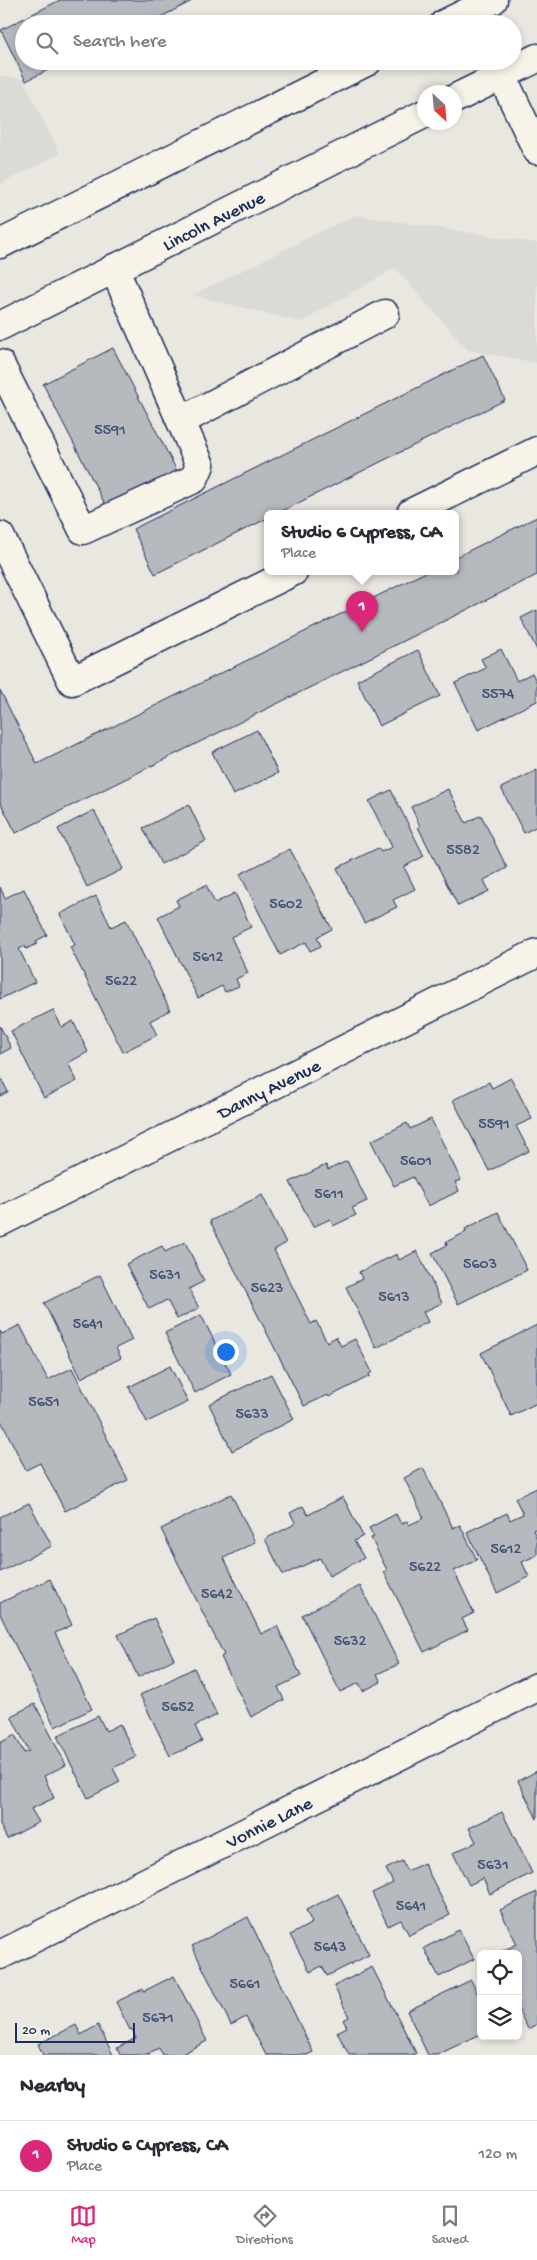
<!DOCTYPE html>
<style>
:root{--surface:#fff;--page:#f2f2f3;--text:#2b2b33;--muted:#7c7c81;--line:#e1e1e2;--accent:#db2777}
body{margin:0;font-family:"Gochi Hand",sans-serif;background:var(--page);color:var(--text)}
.controls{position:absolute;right:15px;bottom:15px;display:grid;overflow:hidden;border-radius:8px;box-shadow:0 2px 8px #0003}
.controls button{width:45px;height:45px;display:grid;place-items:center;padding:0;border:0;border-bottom:1px solid var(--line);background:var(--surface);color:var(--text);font:25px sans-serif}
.compass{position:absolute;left:417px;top:85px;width:45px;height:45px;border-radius:50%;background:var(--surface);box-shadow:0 2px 8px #0003;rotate:154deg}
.scale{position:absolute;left:15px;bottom:12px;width:120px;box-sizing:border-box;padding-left:5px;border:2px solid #1b2f5e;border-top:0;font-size:14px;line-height:18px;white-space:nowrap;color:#1b2f5e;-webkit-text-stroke:4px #f7f3e8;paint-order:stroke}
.you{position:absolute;left:225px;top:1351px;width:18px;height:18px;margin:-12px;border:4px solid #fff;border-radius:50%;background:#1a73e8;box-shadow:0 0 0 8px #1a73e833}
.badge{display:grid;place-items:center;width:32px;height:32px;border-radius:50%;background:var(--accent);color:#fff;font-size:16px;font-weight:700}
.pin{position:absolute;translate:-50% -41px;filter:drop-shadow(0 1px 2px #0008)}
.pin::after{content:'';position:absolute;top:26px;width:18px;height:15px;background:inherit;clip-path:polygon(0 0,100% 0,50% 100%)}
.popup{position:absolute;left:264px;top:510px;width:195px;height:65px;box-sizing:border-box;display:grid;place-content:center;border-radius:8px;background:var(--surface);filter:drop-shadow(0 1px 4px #0005);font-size:16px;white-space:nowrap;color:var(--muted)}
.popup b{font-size:19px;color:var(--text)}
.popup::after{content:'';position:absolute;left:50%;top:100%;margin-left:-10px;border:10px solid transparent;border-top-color:var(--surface)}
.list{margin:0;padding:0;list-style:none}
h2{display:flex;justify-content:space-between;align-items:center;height:65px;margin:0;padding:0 20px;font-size:21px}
h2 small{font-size:16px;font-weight:400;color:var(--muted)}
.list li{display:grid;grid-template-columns:32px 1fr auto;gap:15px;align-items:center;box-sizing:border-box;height:70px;padding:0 20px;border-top:1px solid var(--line)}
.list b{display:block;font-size:19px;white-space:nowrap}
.list p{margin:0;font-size:16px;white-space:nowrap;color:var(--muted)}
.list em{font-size:16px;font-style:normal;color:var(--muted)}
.icon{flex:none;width:28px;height:28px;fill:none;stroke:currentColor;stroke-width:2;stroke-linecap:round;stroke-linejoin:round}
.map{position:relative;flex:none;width:537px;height:2055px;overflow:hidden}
.search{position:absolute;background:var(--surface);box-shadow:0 2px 8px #0003;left:15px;right:15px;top:15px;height:55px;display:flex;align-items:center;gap:12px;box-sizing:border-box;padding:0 18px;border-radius:28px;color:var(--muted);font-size:19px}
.sheet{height:135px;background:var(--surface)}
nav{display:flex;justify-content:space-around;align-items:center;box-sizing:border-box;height:70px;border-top:1px solid var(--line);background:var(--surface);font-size:14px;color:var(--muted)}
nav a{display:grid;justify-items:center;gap:2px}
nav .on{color:var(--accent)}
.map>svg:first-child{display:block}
.built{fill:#dadad6}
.building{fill:#b6babf;stroke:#1b2f5e}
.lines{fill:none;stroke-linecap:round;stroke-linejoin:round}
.minor-casing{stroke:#1b2f5e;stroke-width:31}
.major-casing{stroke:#1b2f5e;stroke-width:31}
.minor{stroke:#f7f3e8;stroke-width:28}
.major{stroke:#f7f3e8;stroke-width:28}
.labels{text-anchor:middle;stroke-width:4;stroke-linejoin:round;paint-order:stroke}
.number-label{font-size:16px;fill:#425276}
.street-label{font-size:19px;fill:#1b2f5e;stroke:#f7f3e8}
</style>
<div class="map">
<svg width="537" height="2055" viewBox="0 0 537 2055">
<rect width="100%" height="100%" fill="#eae7e0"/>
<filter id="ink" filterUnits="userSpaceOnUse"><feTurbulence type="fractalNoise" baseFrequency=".02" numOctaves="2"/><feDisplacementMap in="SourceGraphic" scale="10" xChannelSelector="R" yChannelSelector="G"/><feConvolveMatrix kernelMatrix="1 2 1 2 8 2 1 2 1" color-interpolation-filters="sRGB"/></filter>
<g filter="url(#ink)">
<g class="built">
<polygon points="0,76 23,79 60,154 0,184"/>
<polygon points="355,215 537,243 537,363 468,350 395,268 301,322 192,295"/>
</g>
<g class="building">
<polygon points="60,0 192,0 192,1 151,22 150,19 141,24 24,24 24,61 66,61 26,81 1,30"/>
<polygon points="113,348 177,471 107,508 43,384"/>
<polygon points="483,355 505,400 278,513 268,513 268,518 155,574 133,529"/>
<polygon points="537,517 537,575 16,833 0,802 0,690 37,764 428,571 456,571 456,557"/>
<polygon points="537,610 537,650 521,618"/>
<polygon points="501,649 517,681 532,673 537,683 537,701 478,730 455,683 486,668 481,659"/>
<polygon points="418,650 440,696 379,726 357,680"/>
<polygon points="257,730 278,773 233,795 212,752"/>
<polygon points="537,770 537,826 524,833 501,788"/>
<polygon points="448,789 466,823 481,815 507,868 484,880 489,891 458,906 418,827 420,826 411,807"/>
<polygon points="391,790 424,856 404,867 415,889 393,900 397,907 364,923 337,868 378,848 381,852 392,847 369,801"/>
<polygon points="189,805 206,841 161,864 143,828"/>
<polygon points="94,810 123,869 87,887 58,829"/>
<polygon points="290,849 332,929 317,937 321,946 310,951 306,942 280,955 240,874"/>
<polygon points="206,885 215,903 235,893 251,927 231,937 248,973 236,979 239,986 225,992 222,986 198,998 158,917 179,906 176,900"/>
<polygon points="0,887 5,898 24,889 47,935 36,941 37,944 26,949 25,946 19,949 35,982 0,999"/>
<polygon points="96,896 111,927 126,920 170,1010 150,1021 157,1035 123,1052 70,947 75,945 60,914"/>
<polygon points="53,1010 62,1027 73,1021 88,1052 68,1063 77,1081 44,1098 11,1031"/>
<polygon points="0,1026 11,1048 0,1054"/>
<polygon points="0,1076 8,1092 0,1096"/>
<polygon points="511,1078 532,1119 516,1126 529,1151 489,1171 453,1100 489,1082 492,1088"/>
<polygon points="431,1119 461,1180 455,1182 459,1191 428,1206 413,1177 394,1186 371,1141 407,1123 410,1129"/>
<polygon points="347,1161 367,1201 352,1208 356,1215 333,1226 330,1219 313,1227 290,1182 326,1165 328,1170"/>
<polygon points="262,1195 286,1243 274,1250 311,1324 316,1321 327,1342 336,1337 341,1346 355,1339 372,1372 369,1374 370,1376 329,1397 328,1395 304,1406 210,1221"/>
<polygon points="498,1212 527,1270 458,1304 432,1253 447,1245 446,1242 466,1232 465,1229"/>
<polygon points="185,1242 204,1281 189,1289 199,1308 177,1319 167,1300 149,1309 126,1264 162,1246 165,1252"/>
<polygon points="417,1251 442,1303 423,1312 428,1322 376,1348 346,1287 362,1279 359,1272 397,1254 399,1260"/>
<polygon points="100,1275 132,1340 116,1348 121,1358 81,1378 44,1303"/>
<polygon points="201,1315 231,1374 195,1393 165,1333"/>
<polygon points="20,1325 48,1380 72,1368 128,1480 65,1511 40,1463 26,1470 0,1419 0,1331 2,1334"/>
<polygon points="537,1325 537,1403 511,1416 481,1353"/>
<polygon points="170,1366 188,1402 147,1422 129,1387"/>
<polygon points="271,1374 294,1419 232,1451 209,1404"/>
<polygon points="423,1468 453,1528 460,1525 477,1560 454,1571 474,1613 462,1619 468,1630 424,1652 384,1572 387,1570 371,1538 374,1537 369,1528 396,1514 401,1524 407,1521 409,1525 424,1518 404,1478"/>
<polygon points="537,1488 537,1528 533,1530 537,1539 537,1555 522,1562 529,1577 497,1593 467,1532 507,1513 510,1520 523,1514 515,1498"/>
<polygon points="231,1494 255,1542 224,1558 261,1634 277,1626 301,1676 278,1687 284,1700 251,1717 221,1657 224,1655 161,1529"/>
<polygon points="343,1497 363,1536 354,1541 364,1558 329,1576 320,1558 283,1575 265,1539 293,1525 295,1522 290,1513 303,1506 308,1515"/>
<polygon points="29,1503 52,1546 0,1572 0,1517"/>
<polygon points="50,1579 72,1625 55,1633 92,1709 55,1727 0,1614 0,1603"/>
<polygon points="360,1586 399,1664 377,1674 381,1682 363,1691 359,1683 340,1692 302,1615"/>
<polygon points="154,1618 174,1659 138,1677 118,1635"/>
<polygon points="194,1668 217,1715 195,1726 202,1741 170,1756 140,1695"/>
<polygon points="35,1704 66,1765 44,1776 54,1798 31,1809 39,1822 7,1839 0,1825 0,1743 15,1735 24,1753 29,1751 11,1716"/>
<polygon points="98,1716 106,1731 120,1724 136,1757 113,1768 120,1782 88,1798 57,1736"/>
<polygon points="537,1771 537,1819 518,1781"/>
<polygon points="502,1812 532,1873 490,1894 483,1878 469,1885 453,1853 476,1842 469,1828"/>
<polygon points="402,1861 407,1871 424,1863 450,1915 409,1935 401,1920 388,1926 372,1893 393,1883 386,1869"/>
<polygon points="537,1892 537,2024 528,2029 518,2009 518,1954 496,1954 517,1944 500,1910"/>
<polygon points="338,1894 369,1955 327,1976 322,1966 310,1972 290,1935 312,1923 306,1910"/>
<polygon points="248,1917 313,2052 307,2055 266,2055 246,2017 231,2025 192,1946"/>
<polygon points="459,1930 474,1959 439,1977 424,1948"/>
<polygon points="372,1967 416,2053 412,2055 349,2055 337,2032 347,2027 343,2020 349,2017 334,1986"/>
<polygon points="174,1976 207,2041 180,2055 163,2055 159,2048 149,2053 150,2055 120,2055 117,2048 136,2038 132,2029 130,2030 116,2002 143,1989 144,1991"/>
<polygon points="471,1980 481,2001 481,2034 437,2055 428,2055 407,2011"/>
<polygon points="76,2025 81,2035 98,2025 113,2055 43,2055 38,2044"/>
</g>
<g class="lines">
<defs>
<g id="minor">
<polyline points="502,76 537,150"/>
<polyline points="0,364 83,530 194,479 200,465 114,268"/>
<polyline points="181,421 385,314"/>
<polyline points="411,513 537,451"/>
<polyline points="0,536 72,681 294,571"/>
<path id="s1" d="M0 1222 537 953"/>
<path id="s2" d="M0 1955 537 1687"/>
</g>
<g id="major">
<polyline points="444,24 493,0"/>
<polyline points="454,99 537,58"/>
<polyline points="0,244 368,61"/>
<path id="s3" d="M0 326 424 114"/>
</g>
</defs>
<use href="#minor" class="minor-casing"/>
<use href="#major" class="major-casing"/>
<use href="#minor" class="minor"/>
<use href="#major" class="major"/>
</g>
</g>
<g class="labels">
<g class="number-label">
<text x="110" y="434">5591</text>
<text x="498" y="698">5574</text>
<text x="463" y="854">5582</text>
<text x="286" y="908">5602</text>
<text x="208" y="961">5612</text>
<text x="121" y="985">5622</text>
<text x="494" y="1128">5591</text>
<text x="416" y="1165">5601</text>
<text x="329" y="1198">5611</text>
<text x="480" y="1268">5603</text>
<text x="165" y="1279">5631</text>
<text x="267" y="1292">5623</text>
<text x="394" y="1301">5613</text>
<text x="88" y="1328">5641</text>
<text x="44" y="1406">5651</text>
<text x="252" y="1418">5633</text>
<text x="506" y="1553">5612</text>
<text x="425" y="1571">5622</text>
<text x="217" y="1598">5642</text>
<text x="350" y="1645">5632</text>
<text x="178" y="1711">5652</text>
<text x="493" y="1869">5631</text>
<text x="411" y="1910">5641</text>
<text x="330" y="1951">5643</text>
<text x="245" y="1988">5661</text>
<text x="158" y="2022">5671</text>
</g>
<g class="street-label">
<text dy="7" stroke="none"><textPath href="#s3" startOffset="238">Lincoln Avenue</textPath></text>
<text dy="7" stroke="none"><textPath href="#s1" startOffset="300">Danny Avenue</textPath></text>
<text dy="7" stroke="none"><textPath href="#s2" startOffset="300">Vonnie Lane</textPath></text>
</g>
</g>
</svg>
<div class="controls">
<button><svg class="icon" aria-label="locate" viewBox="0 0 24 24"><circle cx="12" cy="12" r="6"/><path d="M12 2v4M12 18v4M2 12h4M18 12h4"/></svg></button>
<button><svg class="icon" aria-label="layers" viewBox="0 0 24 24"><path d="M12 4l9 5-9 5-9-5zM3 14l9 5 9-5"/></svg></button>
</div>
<svg class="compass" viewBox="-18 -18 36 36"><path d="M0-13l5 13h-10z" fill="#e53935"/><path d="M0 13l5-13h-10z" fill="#7c7c81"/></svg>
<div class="scale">20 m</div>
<div class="you"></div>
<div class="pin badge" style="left:362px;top:632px">1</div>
<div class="popup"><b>Studio 6 Cypress, CA</b>Place</div>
<div class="search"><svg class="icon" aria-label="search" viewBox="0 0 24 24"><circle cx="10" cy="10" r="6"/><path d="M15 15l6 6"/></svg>Search here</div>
</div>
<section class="sheet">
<h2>Nearby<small></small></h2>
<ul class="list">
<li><span class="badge">1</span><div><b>Studio 6 Cypress, CA</b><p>Place</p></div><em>120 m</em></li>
</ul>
</section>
<nav>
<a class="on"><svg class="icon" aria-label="map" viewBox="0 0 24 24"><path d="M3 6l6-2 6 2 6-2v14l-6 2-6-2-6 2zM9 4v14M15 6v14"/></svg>Map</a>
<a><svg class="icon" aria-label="directions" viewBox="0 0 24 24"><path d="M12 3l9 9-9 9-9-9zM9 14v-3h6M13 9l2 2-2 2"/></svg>Directions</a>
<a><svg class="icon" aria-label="saved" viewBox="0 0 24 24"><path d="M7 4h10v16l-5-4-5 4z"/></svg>Saved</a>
</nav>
